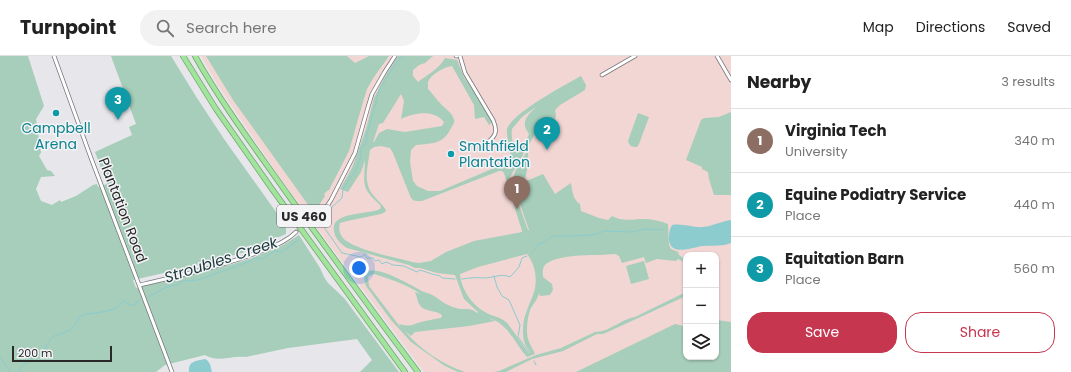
<!DOCTYPE html>
<meta charset="utf-8">
<style>
:root{--surface:#fff;--page:#f2f2f2;--text:#222;--muted:#767676;--line:#e0e0e0;--accent:#c6364f}
body{margin:0;font-family:Poppins,sans-serif;background:var(--page);color:var(--text)}
.controls{position:absolute;right:12px;bottom:12px;display:grid;overflow:hidden;border-radius:8px;box-shadow:0 1px 3px #0004}
.controls button{width:36px;height:36px;display:grid;place-items:center;padding:0;border:0;border-bottom:1px solid var(--line);background:var(--surface);color:var(--text);font:20px sans-serif}
.scale{position:absolute;left:12px;bottom:10px;width:100px;box-sizing:border-box;padding-left:4px;border:2px solid #29292a;border-top:0;font-size:11px;line-height:14px;white-space:nowrap;color:#29292a;-webkit-text-stroke:3px #f4f4f7;paint-order:stroke}
.you{position:absolute;left:359px;top:212px;width:14px;height:14px;margin:-10px;border:3px solid #fff;border-radius:50%;background:#1a73e8;box-shadow:0 0 0 6px #1a73e833}
.badge{display:grid;place-items:center;width:26px;height:26px;border-radius:50%;background:var(--accent);color:#fff;font-size:13px;font-weight:700}
.pin{position:absolute;translate:-50% -33px;filter:drop-shadow(0 1px 2px #0008)}
.pin::after{content:'';position:absolute;top:21px;width:14px;height:12px;background:inherit;clip-path:polygon(0 0,100% 0,50% 100%)}
.list{margin:0;padding:0;list-style:none}
h2{display:flex;justify-content:space-between;align-items:center;height:52px;margin:0;padding:0 16px;font-size:17px}
h2 small{font-size:13px;font-weight:400;color:var(--muted)}
.list li{display:grid;grid-template-columns:26px 1fr auto;gap:12px;align-items:center;box-sizing:border-box;height:64px;padding:0 16px;border-top:1px solid var(--line)}
.list b{display:block;font-size:15px;white-space:nowrap}
.list p{margin:0;font-size:13px;white-space:nowrap;color:var(--muted)}
.list em{font-size:13px;font-style:normal;color:var(--muted)}
.actions{display:flex;gap:8px;padding:12px 16px}
.actions a{flex:1;padding:9px 0;border:1px solid var(--accent);border-radius:16px;text-align:center;font-size:14px;color:var(--accent)}
.actions .main{background:var(--accent);color:#fff}
.icon{flex:none;width:22px;height:22px;fill:none;stroke:currentColor;stroke-width:2;stroke-linecap:round;stroke-linejoin:round}
.map{position:relative;flex:none;width:731px;height:316px;overflow:hidden}
header{display:flex;align-items:center;gap:24px;box-sizing:border-box;height:56px;padding:0 20px;background:var(--surface);border-bottom:1px solid var(--line)}
header strong{font-size:19px}
nav{display:flex;gap:22px;margin-inline-start:auto;font-size:14px}
.search{width:280px;height:36px;background:var(--page);display:flex;align-items:center;gap:10px;box-sizing:border-box;padding:0 14px;border-radius:22px;color:var(--muted);font-size:15px}
main{display:flex}
aside{flex:1;background:var(--surface)}
.map>svg:first-child{display:block}
.education{fill:#f1d6d4;fill-rule:evenodd}
.green{fill:#a6ceba;fill-rule:evenodd}
.water{fill:#8ccbce}
.lines{fill:none;stroke-linecap:round;stroke-linejoin:round}
.stream{stroke:#8ccbce;stroke-width:1}
.minor-tunnel{stroke:#c1c0c4;stroke-width:3;stroke-dasharray:3 1.5;stroke-linecap:butt}
.minor-casing{stroke:#77777a;stroke-width:4.5}
.highway-casing{stroke:#77a374;stroke-width:6}
.minor{stroke:#fff;stroke-width:3}
.highway{stroke:#a1e49c;stroke-width:4.5}
.culture-dot{fill:#0f9aa8;stroke:#f4f4f7;stroke-width:1.5}
.labels{text-anchor:middle;stroke-width:3;stroke-linejoin:round;paint-order:stroke}
.shield{fill:#f4f4f7;stroke:#666668;stroke-width:1}
.shield-label{font-size:13px;font-weight:bold;fill:#29292a}
.culture-label{font-size:14px;fill:#0d838f;stroke:#f4f4f7}
.street-label{font-size:14px;fill:#29292a;stroke:#f4f4f7}
.water-label{font-size:15px;font-style:italic;fill:#19393a;stroke:#f4f4f7}
</style>
<header>
<strong>Turnpoint</strong>
<div class="search"><svg class="icon" aria-label="search" viewBox="0 0 24 24"><circle cx="10" cy="10" r="6"/><path d="M15 15l6 6"/></svg>Search here</div>
<nav><a>Map</a><a>Directions</a><a>Saved</a></nav>
</header>
<main>
<div class="map">
<svg width="731" height="316" viewBox="0 0 731 316">
<rect width="100%" height="100%" fill="#e7e6ea"/>
<path class="education" d="M201 0H731V316H424L283 126 217 28ZM686 199H716V301H686Z"/>
<g class="green">
<path d="M0 0H28L44 50 36 63 41 97 39 100 47 114 51 115 55 120 41 121 36 133 41 145 52 149 60 144 61 146 76 140 93 129 97 128 98 131 107 128 95 96 132 79 129 71 136 68 111 0H171L197 42 224 83 286 170V178L242 197 177 214 133 224 136 232 233 208 252 202 283 189 299 179 320 212 324 221 328 227 344 242 399 316H360L372 304 357 283 288 292 246 301C232 299 217 307 205 299L165 309 156 316H0Z"/>
<polygon points="206,0 347,0 355,7 369,0 389,0 374,21 367,33 363,46 349,95 329,134 327,135 324,138 325,140 314,157 233,44"/>
<path d="M398 0H427L426 2 427 0H433L425 7 419 9 413 14V20L418 26C427 19 440 12 445 2L457 4 464 21 479 43 492 66 489 69 484 61 475 63 474 49 452 10C444 11 431 18 428 26 428 28 428 31 428 33 432 37 436 43 440 47 444 52 453 57 454 64 455 67 452 70 451 72 443 89 432 87 416 89L411 94 410 106 413 125 417 130 428 135H440L499 110H503L510 113 512 111V106C511 99 506 78 507 73 512 57 565 29 581 20L586 29 585 34 560 49 555 54 556 59 552 75 546 79 535 78 510 121 511 127 528 174H529L512 125 516 113 526 97H528V109L525 124H529L543 118 555 138 571 127C572 134 573 144 580 148L581 155 599 162 608 164 612 160C622 166 633 163 644 163 652 163 661 165 668 168L669 189 671 193 678 196 679 199 686 204V207L678 203 676 205 657 203 646 207 644 201 622 207 619 200 615 198C610 198 605 199 600 199 587 199 555 199 545 209 542 212 543 217 543 221L552 228 553 234 550 239 540 240 539 237C538 243 533 248 530 254 527 263 526 275 528 283 530 289 533 293 535 298L527 301C515 287 507 266 488 262L495 265 469 270 415 276 411 280 405 275C419 293 444 309 465 316H458L445 310 411 286 391 264 366 230C365 226 363 221 365 218 373 205 415 232 424 236 426 237 428 237 430 238 436 240 440 245 446 248 450 250 455 252 460 253 467 253 472 252 477 257L478 256 464 243 455 219 437 217 420 212H415L409 209 347 192C341 188 335 183 334 175 330 155 369 159 380 153L381 150C361 131 364 131 365 104L361 116 348 136 340 133 352 112 366 73 374 42 384 22ZM401 38 404 45 401 63C414 57 433 53 444 66L442 70 405 76 387 73 379 77 374 86H373L379 68 383 67ZM536 51C527 60 520 66 529 78 526 84 524 94 518 94 512 89 511 80 512 73L522 61ZM381 90 390 92 393 97 411 142C414 146 417 145 422 145L499 115H502L504 117 522 175V176L474 185 446 196 431 205 419 207 412 206C394 201 360 195 345 184 340 180 338 173 340 167L347 165 381 158 385 156 386 154C382 148 378 145 374 140 362 127 368 110 370 94L374 91ZM527 198C535 208 538 223 534 236 532 243 528 250 526 257 523 264 522 277 524 285 525 289 528 293 530 296L529 297C521 288 515 276 507 267 500 260 492 261 485 256 472 249 461 233 460 218L478 211ZM374 218C391 223 407 229 421 238L415 236C417 240 417 244 419 248 423 256 436 254 442 259L441 262C435 263 428 264 421 266 411 269 411 271 399 268L401 272 369 230 368 221 371 219Z"/>
<polygon points="731,56 731,139 714,139 709,123 708,116 702,113 702,111 686,104 701,64 704,62 719,61"/>
<path d="M638 57 649 61 639 88 637 91C632 91 629 90 628 85Z"/>
<polygon points="644,205 649,223 631,228 626,210"/>
<path d="M686 236V240L612 274 603 278H597L563 295 532 303 506 316H494L499 315 536 299 561 292 595 276C610 276 621 263 635 261Z"/>
<polygon points="716,264 731,266 731,316 576,316 675,268 684,270 686,285 686,301 716,301"/>
</g>
<g class="water">
<path d="M731 164V187C722 191 713 189 703 190 693 191 671 201 669 184 669 179 669 174 672 169 683 167 693 172 703 171 713 170 722 165 731 164Z"/>
<path d="M205 303 207 304 210 308 212 316H189C188 305 196 305 205 303Z"/>
</g>
<g class="lines">
<g class="stream">
<polyline points="403,0 396,7 380,32 367,78 366,88 363,90 361,93 361,99 357,112 343,133 342,142 332,151 321,167 342,197 361,201 365,198 367,202 373,202 375,205 379,204 382,208 386,206 393,209 404,210 417,216 420,214 432,218 440,220 442,222 455,223"/>
<polyline points="532,197 534,194 536,192 538,188 543,187 549,182 556,180 571,180 592,179 605,175 632,176 646,173 656,174 663,173"/>
<polyline points="494,220 497,231 502,240 509,244 520,269 518,281 529,296"/>
<path d="M462 223C469 222 477 221 484 222 493 222 501 217 510 221L519 211 522 202 527 200"/>
<polyline points="148,241 167,231 176,229 183,225 198,224 251,205 254,202 262,203 275,195 282,196 298,184"/>
<polyline points="0,301 10,316"/>
<polyline points="534,305 536,309"/>
<path d="M18 316 24 308 43 296 46 290 52 281 70 274 78 265 79 261 86 258 102 256 114 253 117 252 123 245H125C131 252 134 249 140 244"/>
</g>
<polyline class="minor-tunnel" points="296,176 313,164"/>
<defs>
<g id="minor">
<polyline points="54,0 91,102 172,316"/>
<polyline points="456,0 457,0"/>
<path d="M460 0 465 17 493 64C497 73 497 79 489 85"/>
<polyline points="717,0 731,24"/>
<polyline points="602,19 635,0"/>
<polyline points="313,164 325,153 331,144 355,97 368,51 372,38 384,17 395,0"/>
<path d="M140 229C181 219 224 210 264 194 276 189 287 185 296 176"/>
</g>
<g id="highway">
<polyline points="183,0 216,53 272,133 405,316"/>
<path d="M195 0C223 50 258 96 291 143 333 201 375 259 418 316"/>
</g>
</defs>
<use href="#minor" class="minor-casing"/>
<use href="#highway" class="highway-casing"/>
<use href="#minor" class="minor"/>
<use href="#highway" class="highway"/>
</g>
<g class="culture-dot">
<circle cx="56" cy="57" r="4"/>
<circle cx="451" cy="98" r="4"/>
</g>
<g class="labels">
<rect class="shield" x="277" y="149" width="54" height="22" rx="3"/>
<g class="shield-label">
<text x="304" y="165">US 460</text>
</g>
<g class="culture-label">
<text x="56" y="77">Campbell<tspan x="56" dy="16">Arena</tspan></text>
<text x="459" y="95" text-anchor="start">Smithfield<tspan x="459" dy="16">Plantation</tspan></text>
</g>
<g class="street-label">
<text transform="translate(123 154) rotate(69)" y="5">Plantation Road</text>
</g>
<g class="water-label">
<text transform="translate(221 204) rotate(-18)" y="5">Stroubles Creek</text>
</g>
</g>
</svg>
<div class="controls">
<button>+</button>
<button>−</button>
<button><svg class="icon" aria-label="layers" viewBox="0 0 24 24"><path d="M12 4l9 5-9 5-9-5zM3 14l9 5 9-5"/></svg></button>
</div>
<div class="scale">200 m</div>
<div class="you"></div>
<div class="pin badge" style="left:517px;top:153px;background:#8d6e63">1</div>
<div class="pin badge" style="left:547px;top:94px;background:#0f9aa8">2</div>
<div class="pin badge" style="left:118px;top:64px;background:#0f9aa8">3</div>
</div>
<aside>
<h2>Nearby<small>3 results</small></h2>
<ul class="list">
<li><span class="badge" style="background:#8d6e63">1</span><div><b>Virginia Tech</b><p>University</p></div><em>340 m</em></li>
<li><span class="badge" style="background:#0f9aa8">2</span><div><b>Equine Podiatry Service</b><p>Place</p></div><em>440 m</em></li>
<li><span class="badge" style="background:#0f9aa8">3</span><div><b>Equitation Barn</b><p>Place</p></div><em>560 m</em></li>
</ul>
<div class="actions"><a class="main">Save</a><a>Share</a></div>
</aside>
</main>
